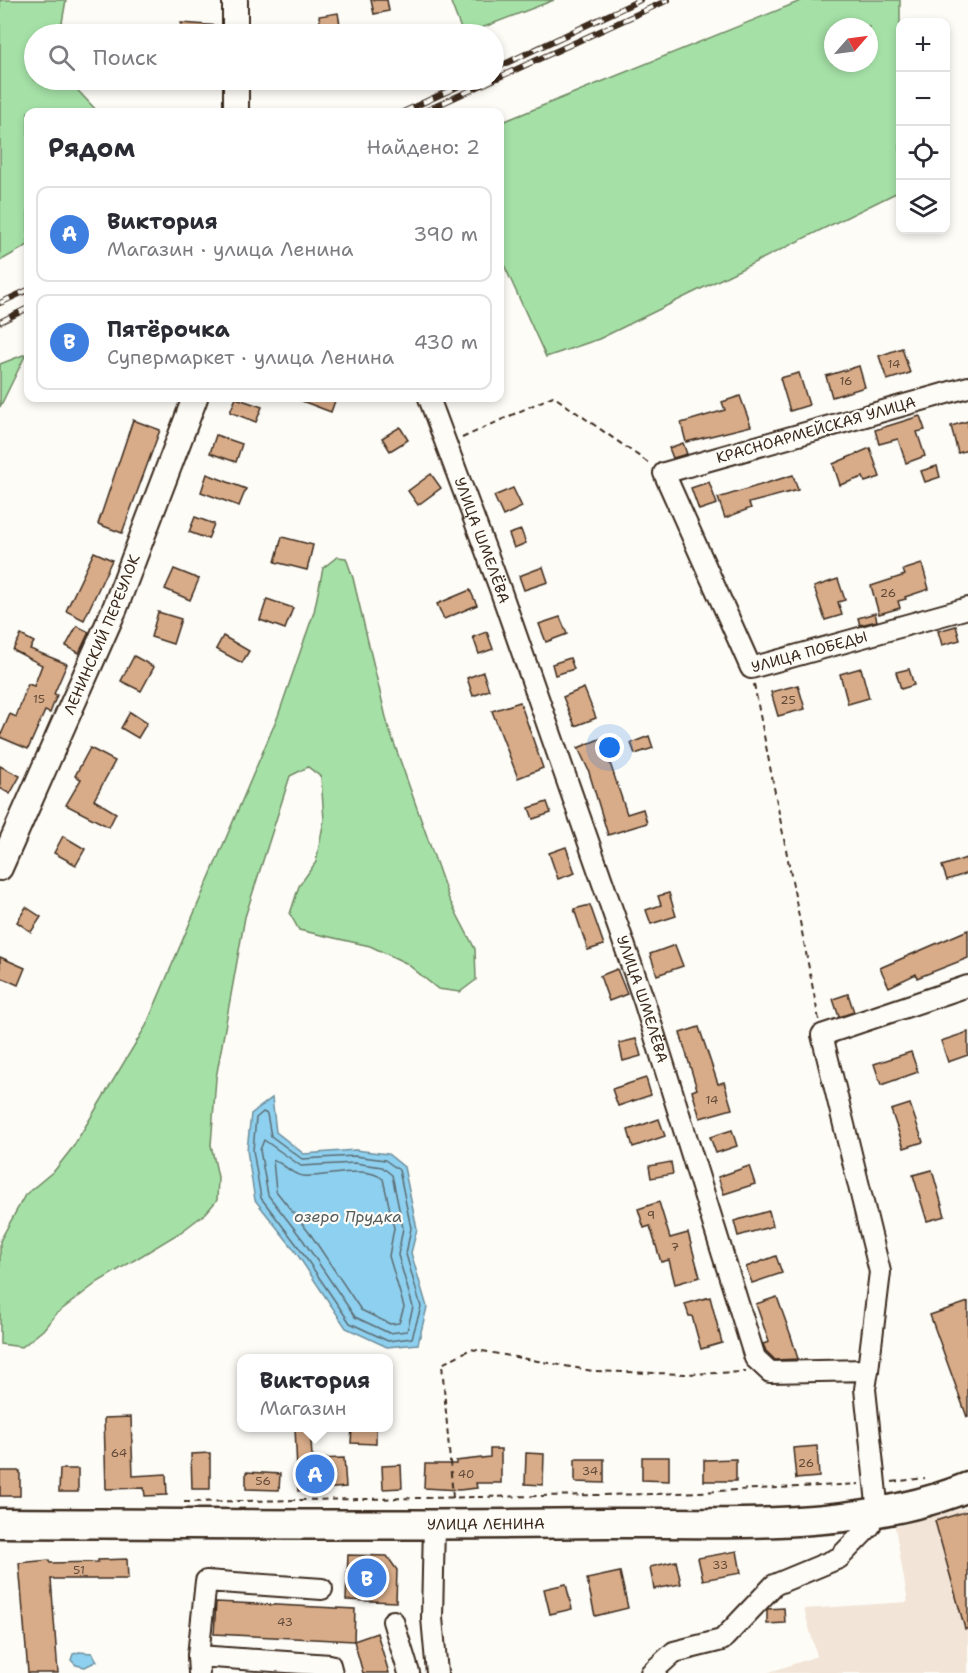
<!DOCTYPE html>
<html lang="ru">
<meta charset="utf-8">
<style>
:root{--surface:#fff;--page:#f7f7f7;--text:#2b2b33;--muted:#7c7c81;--line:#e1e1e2;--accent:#ea580c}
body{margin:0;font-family:"Shantell Sans",sans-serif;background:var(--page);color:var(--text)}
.controls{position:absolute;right:18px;top:18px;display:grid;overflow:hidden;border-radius:12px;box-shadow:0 3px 9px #0003}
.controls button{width:54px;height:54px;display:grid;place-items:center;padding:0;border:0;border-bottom:2px solid var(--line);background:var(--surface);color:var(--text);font:30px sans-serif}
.compass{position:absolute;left:824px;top:18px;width:54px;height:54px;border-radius:50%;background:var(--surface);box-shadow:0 3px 9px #0003;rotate:62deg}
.you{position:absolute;left:610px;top:748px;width:21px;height:21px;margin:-15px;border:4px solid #fff;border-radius:50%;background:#1a73e8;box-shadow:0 0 0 9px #1a73e833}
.badge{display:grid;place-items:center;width:39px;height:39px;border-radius:50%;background:var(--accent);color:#fff;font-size:20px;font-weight:700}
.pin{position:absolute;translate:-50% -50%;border:3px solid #fff;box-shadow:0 2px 6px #0006}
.popup{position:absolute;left:237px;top:1354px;width:156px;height:78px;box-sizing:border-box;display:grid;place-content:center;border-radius:12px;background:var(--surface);filter:drop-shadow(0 2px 4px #0005);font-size:20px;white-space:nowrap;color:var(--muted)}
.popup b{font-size:22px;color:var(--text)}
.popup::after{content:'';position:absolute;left:50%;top:100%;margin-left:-12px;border:12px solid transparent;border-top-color:var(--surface)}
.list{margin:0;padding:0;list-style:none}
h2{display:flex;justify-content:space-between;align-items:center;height:78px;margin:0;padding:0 24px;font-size:26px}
h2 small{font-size:20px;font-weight:400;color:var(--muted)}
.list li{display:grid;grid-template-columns:39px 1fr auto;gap:18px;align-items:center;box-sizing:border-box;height:96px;margin:0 12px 12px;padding:0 12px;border:2px solid var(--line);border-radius:12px}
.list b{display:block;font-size:22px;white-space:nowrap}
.list p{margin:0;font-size:20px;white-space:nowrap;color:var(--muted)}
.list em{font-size:20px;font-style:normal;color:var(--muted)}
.icon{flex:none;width:33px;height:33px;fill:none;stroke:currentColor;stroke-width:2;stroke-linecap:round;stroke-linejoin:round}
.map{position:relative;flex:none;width:968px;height:1673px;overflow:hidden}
.search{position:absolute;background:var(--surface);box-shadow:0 3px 9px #0003;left:24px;top:24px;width:480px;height:66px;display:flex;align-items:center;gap:15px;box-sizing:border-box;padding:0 21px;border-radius:33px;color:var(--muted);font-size:22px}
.panel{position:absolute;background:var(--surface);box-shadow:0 3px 9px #0003;left:24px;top:108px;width:480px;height:294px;border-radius:12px}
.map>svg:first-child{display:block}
.built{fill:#f2e4d6}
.green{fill:#a5e1a7;stroke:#708662;stroke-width:1.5;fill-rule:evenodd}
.water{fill:#8ed0ef;stroke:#6d8e9b;stroke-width:1.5}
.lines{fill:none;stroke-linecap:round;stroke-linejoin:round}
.shore{stroke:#5c6c72;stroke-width:1.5}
.building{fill:#d8ac89;stroke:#3b2a1e;stroke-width:1.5}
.minor-casing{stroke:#3b2a1e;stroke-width:24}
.major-casing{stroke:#3b2a1e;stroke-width:28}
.highway-casing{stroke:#3b2a1e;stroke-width:33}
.path{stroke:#3b2a1e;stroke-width:2;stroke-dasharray:6 4.5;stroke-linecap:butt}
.minor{stroke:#fdfcf7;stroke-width:20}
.major{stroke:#fdfcf7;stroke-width:24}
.highway{stroke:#fdfcf7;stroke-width:28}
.rail-casing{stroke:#3b2a1e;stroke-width:6}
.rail{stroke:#fdfcf7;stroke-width:4;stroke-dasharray:11;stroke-linecap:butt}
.labels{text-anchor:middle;stroke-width:4.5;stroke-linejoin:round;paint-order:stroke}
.number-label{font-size:12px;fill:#624a39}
.street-label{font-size:15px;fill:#3b2a1e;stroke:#fdfcf7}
.water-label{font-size:16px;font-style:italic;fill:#545c5d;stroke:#fdfcf7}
</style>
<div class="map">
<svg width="968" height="1673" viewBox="0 0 968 1673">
<rect width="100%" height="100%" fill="#fdfcf7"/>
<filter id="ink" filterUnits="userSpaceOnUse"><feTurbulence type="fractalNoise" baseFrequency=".0167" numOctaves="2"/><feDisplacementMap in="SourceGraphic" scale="12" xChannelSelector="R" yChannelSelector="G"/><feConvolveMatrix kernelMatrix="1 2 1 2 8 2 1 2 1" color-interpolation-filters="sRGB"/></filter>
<g filter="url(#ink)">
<polygon class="built" points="968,1507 968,1673 767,1673 817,1656 804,1609 908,1602 895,1527"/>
<g class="green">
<polygon points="0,0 66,0 60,34 34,34 34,80 68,80 98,112 28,112 28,245 0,261"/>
<polygon points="450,0 554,0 466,34 463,34"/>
<path d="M803 0H900V191L599 339 546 357 500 256V123ZM833 27H869V63H833Z"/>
<polygon points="26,354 0,407 0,364"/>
<polygon points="337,557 346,558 353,578 388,726 449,899 475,949 476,980 460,992 438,989 406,963 370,946 299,930 290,914 299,886 316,862 324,820 321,777 308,767 290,776 245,917 216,1078 211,1145 218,1177 217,1200 206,1213 181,1232 98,1282 56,1314 43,1330 22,1347 0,1344 0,1241 25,1195 55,1170 73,1147 146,1026 278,716 314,612 323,568"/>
</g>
<g class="water">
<polygon points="272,1098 276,1132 304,1154 355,1150 388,1154 404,1167 417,1229 411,1253 427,1307 418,1344 387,1347 346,1328 293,1248 255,1200 247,1150 251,1114"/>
<polygon points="79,1652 92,1653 97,1661 85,1667 76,1665 71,1660 73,1654"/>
</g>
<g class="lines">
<g class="shore">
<polygon points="263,1112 267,1114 271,1136 302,1159 355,1156 385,1160 399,1170 411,1228 406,1254 421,1307 412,1338 388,1341 350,1323 297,1245 261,1198 253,1150 256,1118"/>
<polygon points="264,1140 301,1166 355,1163 382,1167 392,1175 403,1228 398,1255 413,1307 407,1331 389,1333 355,1317 303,1240 268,1195 260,1150"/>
<path d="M273 1160C284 1163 291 1175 303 1176 325 1178 365 1164 383 1179L394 1228 389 1256 404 1307 399 1323 390 1324 361 1310 311 1235 276 1191Z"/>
</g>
</g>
<g class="building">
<polygon points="371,0 387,0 389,11 374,14"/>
<polygon points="338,13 340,25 321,28 319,16"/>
<polygon points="181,23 221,26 221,34 180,34"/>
<polygon points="902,348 910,373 887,380 879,356"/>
<polygon points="859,366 865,387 832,397 826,376"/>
<polygon points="799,373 809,405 790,411 780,378"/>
<polygon points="740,396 751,426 686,442 681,423 725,410 722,402"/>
<polygon points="236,398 262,407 256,422 230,412"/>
<polygon points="294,398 336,398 331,412"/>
<polygon points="920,416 925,430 917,432 925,456 906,463 898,439 879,444 875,430"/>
<polygon points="133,420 160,430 122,533 98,524"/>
<polygon points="968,421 968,450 958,453 951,426"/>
<polygon points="400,427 408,440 390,451 382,438"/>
<polygon points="216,435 242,444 236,462 210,453"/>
<polygon points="683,443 687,454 673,458 669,448"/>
<polygon points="870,448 880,477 865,482 863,477 840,485 833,464"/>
<polygon points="937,466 940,477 925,482 921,471"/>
<polygon points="207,474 246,489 239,506 201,492"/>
<polygon points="431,474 441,488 418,505 408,491"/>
<polygon points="793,475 798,490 749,503 751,508 725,518 718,498"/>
<polygon points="709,482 717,504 699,510 691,488"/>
<polygon points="513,488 522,507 503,516 494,496"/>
<polygon points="195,517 214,524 208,539 189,532"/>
<polygon points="521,530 526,543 514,548 509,534"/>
<polygon points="282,537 313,545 307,570 275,562"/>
<polygon points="94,552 112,560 84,620 66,611"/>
<polygon points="922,564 929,589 905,597 906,599 898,601 900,608 879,614 871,586 905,575 903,570"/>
<polygon points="543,567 548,582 524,590 519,576"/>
<polygon points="174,569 199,579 190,600 165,589"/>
<polygon points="838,579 845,600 838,602 842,615 825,620 814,587"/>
<polygon points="470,590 477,605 444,619 437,604"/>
<polygon points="267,599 293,608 285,629 260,620"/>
<polygon points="158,612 181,619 173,644 151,637"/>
<polygon points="875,613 877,621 860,625 858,618"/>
<polygon points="560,617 567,634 546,642 539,624"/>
<polygon points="77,626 89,632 79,653 66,646"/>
<polygon points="956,626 960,640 942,645 938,631"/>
<polygon points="487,632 493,649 479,654 473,637"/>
<polygon points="21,635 34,642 30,649 67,664 54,694 57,695 50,713 45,711 28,749 0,737 10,714 16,717 28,684 34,686 42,665 13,650"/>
<polygon points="223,636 249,651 242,663 216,649"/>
<polygon points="134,656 154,667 141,691 121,681"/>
<polygon points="570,658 574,669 555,675 552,664"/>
<polygon points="861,668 869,698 848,704 840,674"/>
<polygon points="909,669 914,685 901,689 896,672"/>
<polygon points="483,672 489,690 473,696 467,678"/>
<polygon points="798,685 805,709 778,716 771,692"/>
<polygon points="584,688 596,718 575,726 563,697"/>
<polygon points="520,702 543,768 518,778 492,711"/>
<polygon points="130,712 147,723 138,738 121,728"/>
<polygon points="649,736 653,748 635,754 631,743"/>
<polygon points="604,737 613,758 609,760 627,814 643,809 647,823 608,835 588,769 578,748"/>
<polygon points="90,748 115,761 94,800 116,813 109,827 66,805 81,779 75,776"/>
<polygon points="0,766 20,776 10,794 0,788"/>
<polygon points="547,802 551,813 533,819 529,808"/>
<polygon points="63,836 85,849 76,865 54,853"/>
<polygon points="566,847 575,873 558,879 549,853"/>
<polygon points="966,858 968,873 947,880 942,866"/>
<polygon points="669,893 676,916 651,924 646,910 661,905 658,896"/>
<polygon points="590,905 604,945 588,950 574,909"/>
<polygon points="26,907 41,917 31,932 17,922"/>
<polygon points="968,930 968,958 917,978 916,974 889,987 880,968"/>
<polygon points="675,945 683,966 657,975 650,954"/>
<polygon points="0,957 25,968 18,985 0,977"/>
<polygon points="617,969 627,994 609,1001 600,976"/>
<polygon points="848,994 854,1012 839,1017 833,999"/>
<polygon points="699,1027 718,1084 724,1082 732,1109 700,1118 692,1091 697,1089 680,1033"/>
<polygon points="968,1032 968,1055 948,1062 941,1041"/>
<polygon points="636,1039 641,1056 623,1061 619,1043"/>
<polygon points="911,1052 918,1072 881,1085 874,1064"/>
<polygon points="646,1078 651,1095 618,1106 612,1089"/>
<polygon points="910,1104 923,1142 904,1148 891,1110"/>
<polygon points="659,1119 665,1136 633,1147 628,1130"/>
<polygon points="732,1130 737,1146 716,1153 710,1137"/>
<polygon points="671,1162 673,1174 651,1178 649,1166"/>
<polygon points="749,1166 755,1184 724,1194 718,1177"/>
<polygon points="932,1170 945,1216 927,1221 913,1175"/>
<polygon points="659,1202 670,1238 688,1233 700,1277 675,1284 669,1260 661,1262 650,1226 644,1228 638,1209"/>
<polygon points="769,1211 773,1226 738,1236 734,1221"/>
<polygon points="776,1256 782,1273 752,1283 746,1267"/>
<polygon points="710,1297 722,1343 701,1349 692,1316 689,1316 685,1304"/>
<polygon points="777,1297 791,1336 798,1359 775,1360 766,1351 763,1344 769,1342 756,1304"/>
<polygon points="968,1302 968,1417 967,1417 930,1315"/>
<polygon points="131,1417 133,1476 166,1474 167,1495 145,1496 144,1488 106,1489 104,1418"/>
<polygon points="295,1428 310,1428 312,1456 315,1456 315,1459 344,1458 346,1487 298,1491"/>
<polygon points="352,1428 376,1428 376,1444 351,1443"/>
<polygon points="817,1446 819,1477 796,1479 793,1448"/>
<polygon points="490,1449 501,1449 501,1483 476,1483 477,1488 459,1490 424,1488 425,1464 456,1464 456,1461 490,1457"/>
<polygon points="210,1453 210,1489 192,1489 191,1454"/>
<polygon points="526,1453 544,1454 543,1485 525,1484"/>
<polygon points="642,1457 669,1457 669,1481 642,1480"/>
<polygon points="575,1459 604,1459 604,1483 575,1482"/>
<polygon points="736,1459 736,1481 704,1481 704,1460"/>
<polygon points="401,1465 402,1488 383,1489 382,1466"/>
<polygon points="60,1469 78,1469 78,1492 59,1492"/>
<rect x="0" y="1471" width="20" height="25"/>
<polygon points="246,1472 280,1474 279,1490 246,1489"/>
<polygon points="968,1511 968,1629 965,1629 935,1521"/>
<polygon points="737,1551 741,1573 703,1580 698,1558"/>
<polygon points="348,1555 387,1556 397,1570 396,1602 346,1600"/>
<polygon points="127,1559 128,1579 51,1579 58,1673 28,1673 19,1563 49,1560 50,1563 98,1562 98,1560"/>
<polygon points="676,1561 681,1584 654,1589 650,1567"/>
<polygon points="620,1572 628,1608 595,1616 587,1579"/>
<polygon points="566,1584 572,1609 550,1614 544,1589"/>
<polygon points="216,1602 355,1609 354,1641 214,1634"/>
<polygon points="784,1608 785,1623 767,1624 767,1609"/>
<polygon points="377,1633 389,1673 363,1673 354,1641"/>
</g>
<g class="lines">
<defs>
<g id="minor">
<path id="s1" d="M968 387 664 473 751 668 968 608"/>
<path id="s2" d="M429 398 499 586 644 1001 755 1358 770 1372 868 1370 865 1389 878 1513"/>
<polyline points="868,1370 880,1272 822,1035 968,986"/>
<polyline points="434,1525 432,1618 437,1673"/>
<polyline points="393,1621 409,1673"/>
<polyline points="198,1656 206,1581 322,1589"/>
<polyline points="199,1673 198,1656 330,1665 332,1673"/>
<polyline points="651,1673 674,1652 722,1640 774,1585 839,1558 870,1526"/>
</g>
<g id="major">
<polyline points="235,0 235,34"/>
<polyline points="236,80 236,112"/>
<path id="s3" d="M0 868 115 608 195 398"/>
</g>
<g id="highway">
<path id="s4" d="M0 1523C202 1524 404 1526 606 1523 721 1522 859 1532 968 1487"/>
</g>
</defs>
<use href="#minor" class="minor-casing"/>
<use href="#major" class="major-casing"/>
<use href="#highway" class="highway-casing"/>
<g class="path">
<polyline points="462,438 553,396 650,464"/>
<polyline points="754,684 819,1020"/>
<polyline points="892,1482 925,1478"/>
<polyline points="453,1498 442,1364 471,1349 593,1371 685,1374 746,1372"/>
<polyline points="184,1502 657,1494 859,1484"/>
</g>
<use href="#minor" class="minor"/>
<use href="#major" class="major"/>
<use href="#highway" class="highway"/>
<defs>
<g id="rail">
<polyline points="494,69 640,0"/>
<polyline points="403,112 472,80"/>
<polyline points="423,112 668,0"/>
<polyline points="0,303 28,290"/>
<polyline points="0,322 28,308"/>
</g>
</defs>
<use href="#rail" class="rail-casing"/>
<use href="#rail" class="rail"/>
</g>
</g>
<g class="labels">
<g class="number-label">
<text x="894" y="368">14</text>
<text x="846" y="385">16</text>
<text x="888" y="597">26</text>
<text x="39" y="703">15</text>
<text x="788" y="704">25</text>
<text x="712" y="1104">14</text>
<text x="651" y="1219">9</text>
<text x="675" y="1251">7</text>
<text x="119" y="1457">64</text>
<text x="806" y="1467">26</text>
<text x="590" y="1475">34</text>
<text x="466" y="1478">40</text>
<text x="263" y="1485">56</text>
<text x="720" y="1569">33</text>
<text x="79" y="1574">51</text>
<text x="285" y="1626">43</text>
</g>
<g class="street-label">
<text transform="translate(816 430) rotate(-16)" y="5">КРАСНОАРМЕЙСКАЯ УЛИЦА</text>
<text dy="5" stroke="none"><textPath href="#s2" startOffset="152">УЛИЦА ШМЕЛЁВА</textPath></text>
<text dy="5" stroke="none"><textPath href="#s3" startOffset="255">ЛЕНИНСКИЙ ПЕРЕУЛОК</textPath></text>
<text dy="5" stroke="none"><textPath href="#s1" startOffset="590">УЛИЦА ПОБЕДЫ</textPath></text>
<text dy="5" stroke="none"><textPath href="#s2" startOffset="638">УЛИЦА ШМЕЛЁВА</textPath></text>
<text dy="5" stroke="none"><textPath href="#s4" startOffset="486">УЛИЦА ЛЕНИНА</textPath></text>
</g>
<g class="water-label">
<text x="348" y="1222">озеро Прудка</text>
</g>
</g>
</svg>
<div class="controls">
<button>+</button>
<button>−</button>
<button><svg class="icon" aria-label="locate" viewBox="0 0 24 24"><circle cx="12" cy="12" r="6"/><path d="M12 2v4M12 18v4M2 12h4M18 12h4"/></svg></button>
<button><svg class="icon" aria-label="layers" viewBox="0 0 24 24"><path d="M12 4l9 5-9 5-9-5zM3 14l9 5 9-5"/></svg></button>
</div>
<svg class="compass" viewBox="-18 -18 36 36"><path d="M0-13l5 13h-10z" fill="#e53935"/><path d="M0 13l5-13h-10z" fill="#7c7c81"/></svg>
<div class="you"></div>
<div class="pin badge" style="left:315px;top:1474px;background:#3f7fe0">A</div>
<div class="popup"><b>Виктория</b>Магазин</div>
<div class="pin badge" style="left:367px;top:1578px;background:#3f7fe0">B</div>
<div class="search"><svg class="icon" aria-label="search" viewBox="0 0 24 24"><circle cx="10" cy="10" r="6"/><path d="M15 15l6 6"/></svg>Поиск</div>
<section class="panel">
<h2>Рядом<small>Найдено: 2</small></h2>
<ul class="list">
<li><span class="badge" style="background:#3f7fe0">A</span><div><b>Виктория</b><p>Магазин · улица Ленина</p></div><em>390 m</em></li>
<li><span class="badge" style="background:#3f7fe0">B</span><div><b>Пятёрочка</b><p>Супермаркет · улица Ленина</p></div><em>430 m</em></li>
</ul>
</section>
</div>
